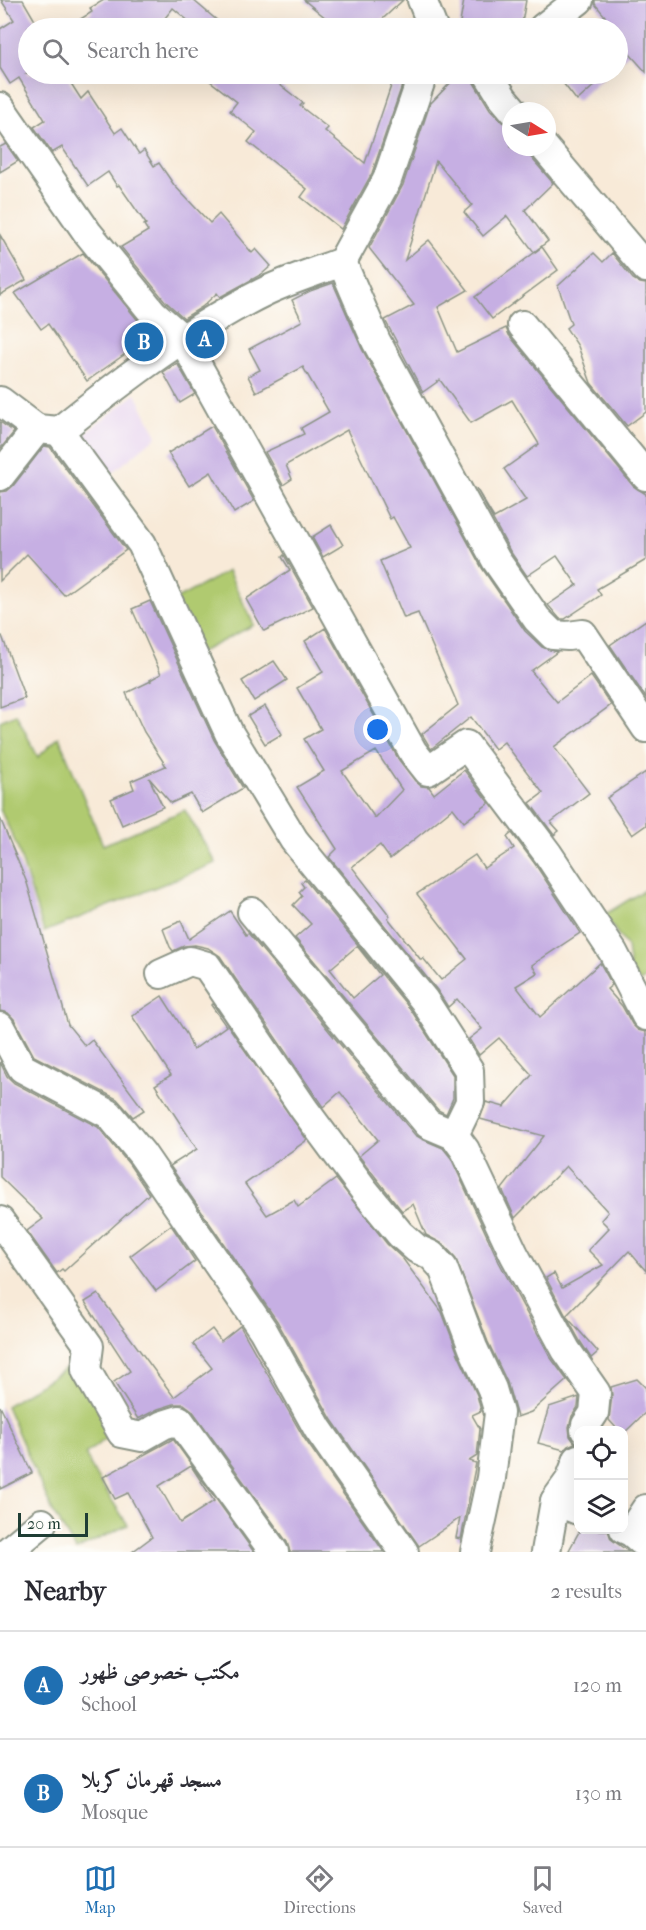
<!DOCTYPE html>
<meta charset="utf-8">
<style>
:root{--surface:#fff;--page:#f7f7f7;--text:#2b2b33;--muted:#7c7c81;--line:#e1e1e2;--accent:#1f6fb2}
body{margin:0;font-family:"IM FELL French Canon",Amiri,serif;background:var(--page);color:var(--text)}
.controls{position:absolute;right:18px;bottom:18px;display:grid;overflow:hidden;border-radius:12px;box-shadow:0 6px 24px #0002}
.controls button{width:54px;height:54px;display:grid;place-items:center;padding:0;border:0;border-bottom:2px solid var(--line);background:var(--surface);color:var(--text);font:30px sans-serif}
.compass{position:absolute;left:502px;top:102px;width:54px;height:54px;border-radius:50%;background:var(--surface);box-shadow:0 6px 24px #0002;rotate:101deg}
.scale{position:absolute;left:18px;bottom:15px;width:70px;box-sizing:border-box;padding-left:6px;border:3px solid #1f3d34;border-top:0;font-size:16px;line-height:21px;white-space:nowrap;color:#1f3d34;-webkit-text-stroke:4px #fdfcf7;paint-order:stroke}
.you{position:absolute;left:378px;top:730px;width:21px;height:21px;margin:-15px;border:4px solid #fff;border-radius:50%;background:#1a73e8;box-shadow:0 0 0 9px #1a73e833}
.badge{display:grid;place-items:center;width:39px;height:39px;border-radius:50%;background:var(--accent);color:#fff;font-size:20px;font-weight:700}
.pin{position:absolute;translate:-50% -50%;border:3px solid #fff;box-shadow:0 2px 6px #0006}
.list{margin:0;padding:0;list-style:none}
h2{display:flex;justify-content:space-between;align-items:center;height:78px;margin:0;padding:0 24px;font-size:26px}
h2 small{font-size:20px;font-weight:400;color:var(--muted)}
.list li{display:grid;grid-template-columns:39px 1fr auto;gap:18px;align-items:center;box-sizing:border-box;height:108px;padding:0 24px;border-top:2px solid var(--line)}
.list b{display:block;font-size:22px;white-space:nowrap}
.list p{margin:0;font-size:20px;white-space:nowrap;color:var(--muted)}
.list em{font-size:20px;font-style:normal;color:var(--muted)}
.icon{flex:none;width:33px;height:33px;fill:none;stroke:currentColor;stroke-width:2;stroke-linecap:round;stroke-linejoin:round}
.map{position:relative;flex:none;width:646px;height:1552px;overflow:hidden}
.search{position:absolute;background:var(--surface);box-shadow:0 6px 24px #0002;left:18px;right:18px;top:18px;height:66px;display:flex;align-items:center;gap:15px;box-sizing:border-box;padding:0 21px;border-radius:33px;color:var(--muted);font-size:22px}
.sheet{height:294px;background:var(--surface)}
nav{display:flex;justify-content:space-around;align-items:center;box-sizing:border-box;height:84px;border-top:2px solid var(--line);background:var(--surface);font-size:16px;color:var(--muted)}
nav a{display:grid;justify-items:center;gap:3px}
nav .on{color:var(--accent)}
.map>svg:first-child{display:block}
.built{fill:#e6d2f0}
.green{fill:#b0ca70;stroke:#688452;stroke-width:1.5}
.building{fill:#c6afe3;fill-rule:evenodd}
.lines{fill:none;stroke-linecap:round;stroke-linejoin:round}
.street-casing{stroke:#8c9486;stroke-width:32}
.street{stroke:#fff;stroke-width:28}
</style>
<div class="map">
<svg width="646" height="1552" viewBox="0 0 646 1552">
<rect width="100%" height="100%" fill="#fdfcf7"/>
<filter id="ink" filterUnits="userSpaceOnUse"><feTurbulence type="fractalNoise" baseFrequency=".0167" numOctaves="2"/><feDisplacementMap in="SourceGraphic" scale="12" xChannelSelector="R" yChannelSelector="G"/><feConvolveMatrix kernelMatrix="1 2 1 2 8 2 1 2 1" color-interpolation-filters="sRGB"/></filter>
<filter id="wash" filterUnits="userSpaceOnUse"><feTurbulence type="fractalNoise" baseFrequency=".008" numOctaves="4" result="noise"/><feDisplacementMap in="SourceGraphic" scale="24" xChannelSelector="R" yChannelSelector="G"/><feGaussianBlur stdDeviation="1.35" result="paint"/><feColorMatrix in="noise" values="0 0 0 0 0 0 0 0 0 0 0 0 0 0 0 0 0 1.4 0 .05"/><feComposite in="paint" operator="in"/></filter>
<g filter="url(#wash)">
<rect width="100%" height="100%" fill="#f8ead8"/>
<polygon class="built" points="136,394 157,436 106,478 78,439"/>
<g class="green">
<polygon points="228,571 254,625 199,653 173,601"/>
<polygon points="16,714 38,757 59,737 103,845 185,810 216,863 44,932 17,846 0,809 0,721"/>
<polygon points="646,889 646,978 640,982 630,970 627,947 604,915"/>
<polygon points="77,1361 110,1436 85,1454 96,1476 128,1525 76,1550 54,1514 6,1406"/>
</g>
<g id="blocks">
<g class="building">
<polygon points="1,0 23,0 37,24 28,28 28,72 26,74 65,74 81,99 88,92 115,133 122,128 139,154 144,150 154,166 159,163 174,185 210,223 219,214 252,253 256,249 271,266 262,274 220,297 217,293 202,307 184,318 165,301 121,247 148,231 144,225 146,224 119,185 117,186 108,172 88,186 62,147 52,153 34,127 45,120 19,78 10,84 0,68 0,29 14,20"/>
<polygon points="104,0 193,0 226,28 197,28 173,8 157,28 66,28 92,12 90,8"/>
<polygon points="304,0 403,0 373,28 338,28"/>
<polygon points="464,0 526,0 521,28 502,28 485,25 485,28 459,28"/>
<polygon points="595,0 646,0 646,72 629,53 618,64 618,28 589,28 605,16 595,4"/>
<polygon points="201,74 266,74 303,103 300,106 328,128 325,131 365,163 395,74 406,74 372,173 341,229 301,197 307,189 248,142 256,132 230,111 237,102"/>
<polygon points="459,74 472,74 474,83 490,109 502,122 511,127 511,147 522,147 553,183 525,210 548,241 534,252 507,216 483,236 464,212 472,205 436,161 405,260 429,240 468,290 438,307 457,352 506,328 509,335 633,486 646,494 646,560 597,589 601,595 565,619 560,619 548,605 577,585 557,556 527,576 510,551 476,488 494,518 526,500 504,469 539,444 512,400 471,423 440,380 423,392 385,320 414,305 369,248 403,185 430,104"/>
<polygon points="556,74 607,74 577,101"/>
<polygon points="6,144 18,161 0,172 0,147"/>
<polygon points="0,235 26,280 0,295"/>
<polygon points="542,247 558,270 492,319 475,297"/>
<polygon points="83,253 140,323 156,337 147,343 145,340 87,381 48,324 41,329 15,293"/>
<polygon points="594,253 603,262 612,253 633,279 640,283 646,284 646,412 627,426 591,383 578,346 566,328 571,324 558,286"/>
<polygon points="333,283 362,349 482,568 525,631 542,647 557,652 531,671 557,702 591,676 611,705 554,747 589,793 551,822 559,831 554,835 530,803 543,793 504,742 495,749 471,717 431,749 422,734 458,705 418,613 404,618 380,561 410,548 393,517 390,519 347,430 286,465 292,479 283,485 265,452 304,434 301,428 329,412 303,367 256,392 248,376 260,370 249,349 302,321 292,300 310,291"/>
<polygon points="177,363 195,394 180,403 163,372"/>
<polygon points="0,422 14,432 1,448 0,447"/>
<polygon points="212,426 254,501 234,513 211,472 189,486 168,453"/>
<polygon points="44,446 50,447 126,550 64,595 27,554 0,581 0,492 7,491 13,486"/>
<polygon points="331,525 343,545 323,557 312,537"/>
<polygon points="284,555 313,607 264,631 246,599 290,570 282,557"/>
<polygon points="150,601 214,740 243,788 202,813 191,794 171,803 149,778 163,807 122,825 111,799 134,789 131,781 166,766 144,732 126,693 151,681 150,680 161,674 132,609"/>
<polygon points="646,620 646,698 610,645"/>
<path d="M325 628 399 760 415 781 421 786 429 787 434 794 464 770 489 803 464 822 453 808 390 859 380 845 352 867 390 916 388 918 421 960 423 958 441 980 467 959 417 894 475 855 484 868 514 848 507 837 512 833 535 864 580 933 532 965 537 973 516 986 540 1017 600 963 612 985 607 989 622 1006 632 1024 638 1030 646 1032V1271L629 1251 566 1316 546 1278 554 1273 562 1288 603 1265 588 1250 609 1228 601 1220 608 1212 566 1166 515 1218 502 1189 544 1136 480 1119 486 1102 504 1107 532 1075 499 1038 479 1055 469 1039 482 1029 457 999 448 1007 437 990 329 857 337 849 297 787 324 771 304 739 321 729 297 688 323 672 305 641ZM376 751 402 790 375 818 342 771Z"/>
<polygon points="0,636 2,636 25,698 0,707"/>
<polygon points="274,661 287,680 254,701 242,681"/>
<polygon points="265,706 282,734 265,744 248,716"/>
<polygon points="646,772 646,825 632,835 607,798"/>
<polygon points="0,818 27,883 68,1025 85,1046 92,1040 144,1110 133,1117 117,1099 34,1056 14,1019 8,1013 0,1011"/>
<path d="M305 880 411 1010 453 1075V1098L446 1114 438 1110 295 938 311 924 293 905 302 896 299 892 304 887 301 883ZM357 946 380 975 353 998 330 969Z"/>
<polygon points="230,911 246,935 248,933 415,1135 422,1139 443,1148 451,1158 499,1262 551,1358 567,1380 531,1412 517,1417 507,1382 488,1342 455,1257 443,1244 426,1235 413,1204 402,1211 359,1156 378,1140 340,1092 323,1107 220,956 208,948 195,945 184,946 173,951 170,947 163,929 181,921 189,939"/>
<polygon points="162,996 187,1035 193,1050 226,1026 211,1005 213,1004 307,1140 245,1184 267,1215 294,1200 298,1207 336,1179 387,1244 403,1259 442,1312 458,1354 477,1395 481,1411 472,1415 480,1429 477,1456 469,1461 476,1463 461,1539 456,1538 460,1518 419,1546 332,1420 277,1321 170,1166 197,1149 155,1085 171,1075 132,1016"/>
<polygon points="0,1062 7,1076 14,1083 98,1127 129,1164 149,1194 64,1271 62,1269 57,1273 27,1231 43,1219 0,1177"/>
<polygon points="171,1225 195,1261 156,1291 130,1256"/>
<polygon points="98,1294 174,1397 212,1368 193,1344 212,1329 221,1341 240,1326 304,1438 384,1552 290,1552 287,1542 192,1410 184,1404 174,1404 158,1409 138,1419 114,1382 130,1371 85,1302"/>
<polygon points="566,1316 598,1352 591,1358 580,1341"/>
<polygon points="637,1379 646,1388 646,1412 624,1433 624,1431 619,1431 609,1420 612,1395 611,1387"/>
<polygon points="579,1397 578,1407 572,1416 569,1427 570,1436 575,1443 568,1446 564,1450 538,1443 549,1407"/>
<polygon points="0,1406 32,1473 0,1489"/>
<path d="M173 1439 254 1552H132L152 1537 128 1493 115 1499 103 1477ZM191 1466 214 1501 180 1523 159 1486Z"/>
<polygon points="580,1530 608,1530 611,1539 629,1552 568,1552"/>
</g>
</g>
</g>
<g filter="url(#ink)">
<use href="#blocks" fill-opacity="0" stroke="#8c9486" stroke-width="1.5"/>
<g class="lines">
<defs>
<g id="street">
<polyline points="422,0 433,28"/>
<polyline points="543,28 579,0"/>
<polyline points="488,74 503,98 514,111"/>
<polyline points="0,107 87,232 153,313 182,338 413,752 428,771 466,745 548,854 613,952 646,1016"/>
<polyline points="544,147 646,268"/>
<polyline points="342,262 376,341 496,560 537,619 553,635 568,636 583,634 646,728"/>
<polyline points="522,325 646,476"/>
<polyline points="0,401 37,429"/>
<polyline points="59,431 142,544 229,733 294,840 424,1000 469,1070 470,1102 454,1135"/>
<path d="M0 476 37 429 59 431C125 378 191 327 268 290 292 279 317 271 342 262L387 180 423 74"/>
<polyline points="252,912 428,1124 454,1135 465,1150 514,1254 566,1350 596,1393 594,1413 586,1425 585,1430"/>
<polyline points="161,974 190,961 207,966 304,1109 364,1190 400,1234 417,1249 431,1255 443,1268 473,1348 492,1389 499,1413 491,1478 475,1552"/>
<polyline points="0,1027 22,1068 109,1114 142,1154 263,1330 318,1429 404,1552"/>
<polyline points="0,1221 89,1346 86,1370 122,1433 142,1437 163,1425 179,1420 274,1552"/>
<polyline points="555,1501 578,1510"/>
<polyline points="624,1529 631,1532 646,1545"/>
<polyline points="631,1532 646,1509"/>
<polyline points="7,1552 42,1523"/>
<polyline points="546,1552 555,1501 570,1480 578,1459"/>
</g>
</defs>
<use href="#street" class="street-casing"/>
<use href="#street" class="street"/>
</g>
</g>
</svg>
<div class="controls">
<button><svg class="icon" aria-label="locate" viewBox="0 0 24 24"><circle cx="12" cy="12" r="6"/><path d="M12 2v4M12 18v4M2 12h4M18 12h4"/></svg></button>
<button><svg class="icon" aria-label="layers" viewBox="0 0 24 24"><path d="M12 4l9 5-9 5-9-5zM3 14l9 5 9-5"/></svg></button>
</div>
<svg class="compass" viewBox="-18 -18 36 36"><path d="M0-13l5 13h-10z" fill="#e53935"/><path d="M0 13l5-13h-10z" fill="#7c7c81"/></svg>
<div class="scale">20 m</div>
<div class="you"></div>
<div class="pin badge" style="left:205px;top:339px">A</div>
<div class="pin badge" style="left:144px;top:342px">B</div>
<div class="search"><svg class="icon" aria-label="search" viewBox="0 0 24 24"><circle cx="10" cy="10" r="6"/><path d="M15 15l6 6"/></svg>Search here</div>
</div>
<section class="sheet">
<h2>Nearby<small>2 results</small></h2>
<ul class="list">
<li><span class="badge">A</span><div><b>مکتب خصوصی ظهور</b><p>School</p></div><em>120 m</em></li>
<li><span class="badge">B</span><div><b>مسجد قهرمان کربلا</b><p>Mosque</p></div><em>130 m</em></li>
</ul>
</section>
<nav>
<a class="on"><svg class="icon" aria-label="map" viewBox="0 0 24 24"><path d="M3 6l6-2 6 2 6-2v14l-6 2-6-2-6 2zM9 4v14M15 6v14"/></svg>Map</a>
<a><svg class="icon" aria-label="directions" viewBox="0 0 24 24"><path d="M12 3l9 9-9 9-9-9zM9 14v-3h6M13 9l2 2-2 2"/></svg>Directions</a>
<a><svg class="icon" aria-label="saved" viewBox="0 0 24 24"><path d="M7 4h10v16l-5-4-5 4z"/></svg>Saved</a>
</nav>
